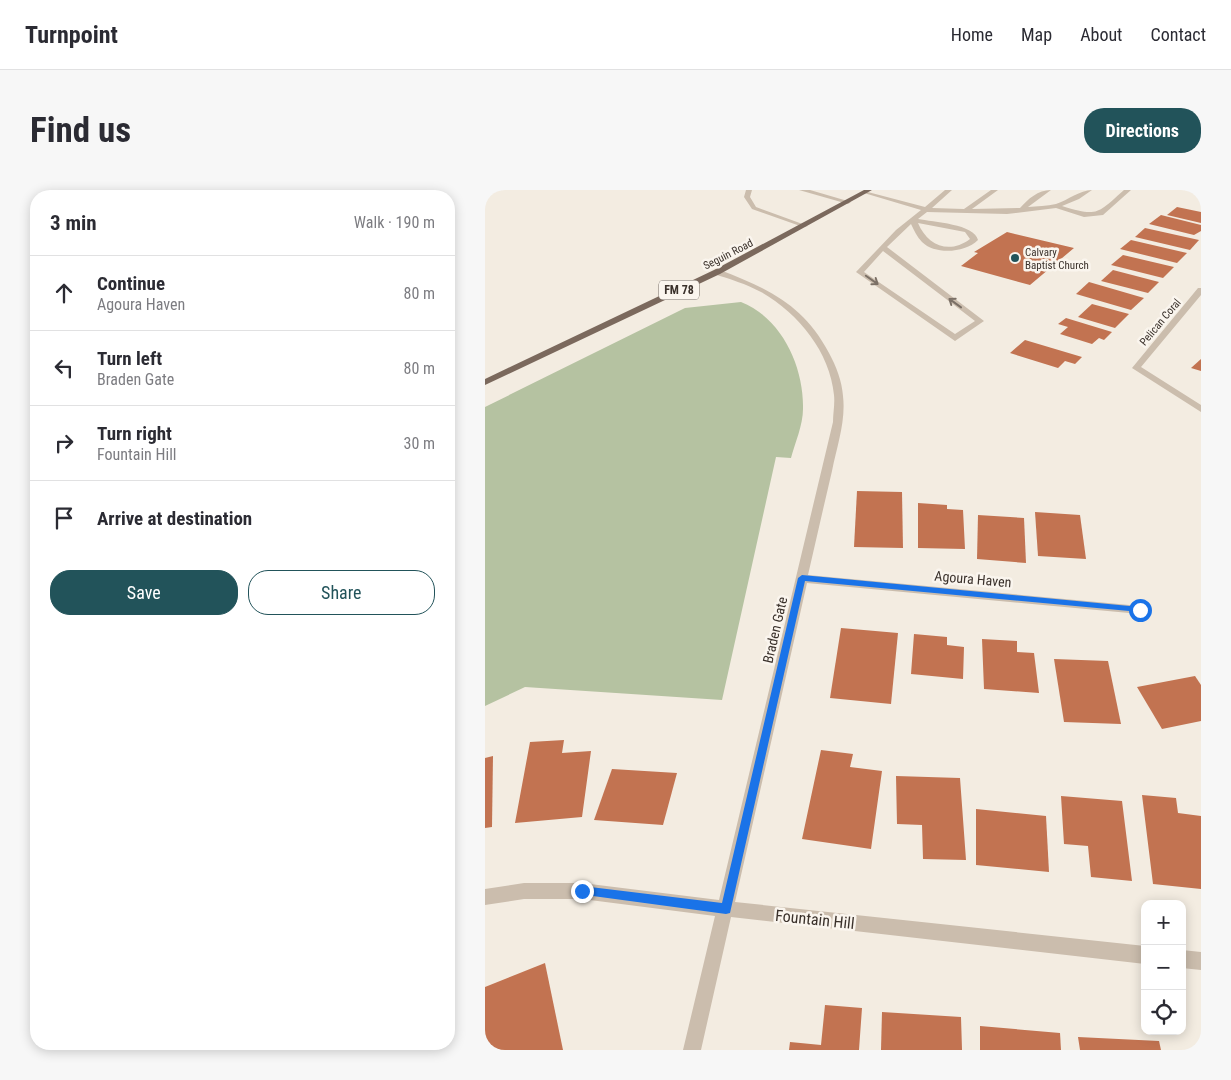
<!DOCTYPE html>
<meta charset="utf-8">
<style>
:root{--surface:#fff;--page:#f7f7f7;--text:#2b2b33;--muted:#7c7c81;--line:#e1e1e2;--accent:#22535a}
body{margin:0;font-family:"Roboto Condensed",sans-serif;background:var(--page);color:var(--text)}
.controls{position:absolute;right:15px;bottom:15px;display:grid;overflow:hidden;border-radius:10px;box-shadow:0 2px 12px #0003}
.controls button{width:45px;height:45px;display:grid;place-items:center;padding:0;border:0;border-bottom:1px solid var(--line);background:var(--surface);color:var(--text);font:25px sans-serif}
.stop{position:absolute;width:15px;height:15px;margin:-11px;border:4px solid #1a73e8;border-radius:50%;background:#fff}
.stop.end{background:#1a73e8;border-color:#fff;box-shadow:0 1px 5px #0008}
.list{margin:0;padding:0;list-style:none}
h2{display:flex;justify-content:space-between;align-items:center;height:65px;margin:0;padding:0 20px;font-size:21px}
h2 small{font-size:16px;font-weight:400;color:var(--muted)}
.list li{display:grid;grid-template-columns:32px 1fr auto;gap:15px;align-items:center;box-sizing:border-box;height:75px;padding:0 20px;border-top:1px solid var(--line)}
.list b{display:block;font-size:19px;white-space:nowrap}
.list p{margin:0;font-size:16px;white-space:nowrap;color:var(--muted)}
.list em{font-size:16px;font-style:normal;color:var(--muted)}
.actions{display:flex;gap:10px;padding:15px 20px}
.actions a{flex:1;padding:11px 0;border:1px solid var(--accent);border-radius:20px;text-align:center;font-size:18px;color:var(--accent)}
.actions .main{background:var(--accent);color:#fff}
.icon{flex:none;width:28px;height:28px;fill:none;stroke:currentColor;stroke-width:2;stroke-linecap:round;stroke-linejoin:round}
.map{position:relative;flex:none;width:716px;height:860px;overflow:hidden;border-radius:20px}
header{display:flex;align-items:center;gap:30px;box-sizing:border-box;height:70px;padding:0 25px;background:var(--surface);border-bottom:1px solid var(--line)}
header strong{font-size:24px}
nav{display:flex;gap:28px;margin-inline-start:auto;font-size:18px}
.intro{display:flex;align-items:center;justify-content:space-between;box-sizing:border-box;height:120px;padding:0 30px}
h1{margin:0;font-size:35px}
.button{padding:12px 22px;border-radius:20px;background:var(--accent);color:#fff;font-size:18px;font-weight:700}
main{display:flex;gap:30px;padding:0 30px}
aside{flex:1;background:var(--surface);border-radius:20px;box-shadow:0 2px 12px #0003}
.map>svg:first-child{display:block}
.green{fill:#b5c2a1}
.building{fill:#c27351}
.lines{fill:none;stroke-linecap:round;stroke-linejoin:round}
.minor{fill:#cbbdad;fill-rule:evenodd}
.major{fill:#7b695d;fill-rule:evenodd}
.oneway{stroke:#7b7066}
.route{fill:#1a73e8}
.poi-dot{fill:#22535a;stroke:#faf5ee;stroke-width:2}
.labels{text-anchor:middle;stroke-width:5;stroke-linejoin:round;paint-order:stroke}
.far-poi-label{font-size:11px;fill:#3a312b;stroke:#faf5ee;text-anchor:start}
.far-street-label{font-size:11px;fill:#3a312b;stroke:#faf5ee}
.shield{fill:#faf5ee;stroke:#746c66;stroke-width:1}
.shield-label{font-size:12px;font-weight:bold;fill:#3a312b}
.street-label{font-size:14px;fill:#3a312b;stroke:#faf5ee}
.near-street-label{font-size:16px;fill:#3a312b;stroke:#faf5ee}
</style>
<header>
<strong>Turnpoint</strong>
<nav><a>Home</a><a>Map</a><a>About</a><a>Contact</a></nav>
</header>
<div class="intro"><h1>Find us</h1><a class="button">Directions</a></div>
<main>
<aside>
<h2>3 min<small>Walk · 190 m</small></h2>
<ul class="list">
<li><svg class="icon" aria-label="ahead" viewBox="0 0 24 24"><path d="M12 20V5M6 11l6-6 6 6"/></svg><div><b>Continue</b><p>Agoura Haven</p></div><em>80 m</em></li>
<li><svg class="icon" aria-label="left" viewBox="0 0 24 24"><path d="M17 20v-9H6M10 6l-5 5 5 5"/></svg><div><b>Turn left</b><p>Braden Gate</p></div><em>80 m</em></li>
<li><svg class="icon" aria-label="right" viewBox="0 0 24 24"><path d="M7 20v-9h11M14 6l5 5-5 5"/></svg><div><b>Turn right</b><p>Fountain Hill</p></div><em>30 m</em></li>
<li><svg class="icon" aria-label="arrive" viewBox="0 0 24 24"><path d="M6 21V4h12l-3 4 3 4H6"/></svg><div><b>Arrive at destination</b></div></li>
</ul>
<div class="actions"><a class="main">Save</a><a>Share</a></div>
</aside>
<div class="map">
<svg width="716" height="860" viewBox="0 0 716 860">
<rect width="100%" height="100%" fill="#f3ece1"/>
<path class="green" d="M256 112C297 128 319 177 318 219 318 235 310 253 306 268L291 267 237 510 40 497 0 516V217L200 118Z"/>
<g class="building">
<polygon points="692,17 716,22 716,33 682,25"/>
<polygon points="676,25 716,35 716,41 709,45 664,34"/>
<polygon points="660,38 714,50 705,60 650,47"/>
<polygon points="522,42 589,58 545,95 476,76 493,63 489,62"/>
<polygon points="646,50 702,63 692,73 635,59"/>
<polygon points="638,65 689,77 678,88 626,75"/>
<polygon points="628,80 674,92 663,103 616,91"/>
<polygon points="604,92 659,108 646,120 591,104"/>
<polygon points="607,114 644,124 630,138 593,127"/>
<polygon points="581,128 627,142 619,150 614,148 607,154 575,144 583,137 573,134"/>
<polygon points="540,150 597,167 590,174 580,171 573,178 525,163"/>
<polygon points="716,169 716,181 706,178"/>
<polygon points="372,301 417,302 418,358 369,357"/>
<polygon points="433,313 462,315 462,319 478,320 480,359 433,358"/>
<polygon points="550,322 595,325 601,369 553,366"/>
<polygon points="493,325 539,328 541,373 492,369"/>
<polygon points="356,438 413,443 406,514 345,508"/>
<polygon points="429,444 462,447 462,455 479,457 478,489 426,484"/>
<polygon points="497,449 532,451 532,462 549,463 554,503 499,499"/>
<polygon points="569,469 623,471 636,534 579,532"/>
<polygon points="710,486 716,495 716,531 677,539 652,497"/>
<polygon points="79,550 77,563 106,561 97,627 30,633 45,552"/>
<polygon points="336,560 368,564 365,577 397,581 386,659 317,649"/>
<polygon points="8,566 7,637 0,638 0,568"/>
<polygon points="127,579 192,583 178,635 109,630"/>
<polygon points="411,586 475,588 481,670 438,669 437,635 412,634"/>
<polygon points="657,605 691,608 693,623 716,626 716,699 668,694"/>
<polygon points="576,606 637,611 647,691 606,687 603,656 579,654"/>
<polygon points="491,619 561,626 564,682 491,675"/>
<polygon points="60,773 78,860 0,860 0,797"/>
<polygon points="340,815 377,818 374,860 304,860 305,852 336,855"/>
<polygon points="397,822 476,827 477,860 396,860"/>
<polygon points="495,836 575,843 576,860 495,860"/>
<polygon points="593,847 674,851 676,860 595,860"/>
</g>
<g class="lines">
<g class="minor">
<polygon points="261,0 267,0 265,7 271,17 323,36 318,37 267,19 259,7"/>
<polygon points="314,0 325,0 366,12 363,14"/>
<path d="M460 0H467L447 18 479 19 506 0H513L487 19 535 18C543 9 553 0 566 0L543 17C552 16 562 16 571 14 583 10 595 0 607 0L594 9 577 16C613 27 612 24 639 0H646L618 25 599 27 571 18 522 24 442 22 433 29C448 32 490 34 493 50 480 63 450 65 437 52 432 47 429 40 426 34L402 57 499 131 470 151 371 82 411 40 436 20 379 3V1L440 17ZM433 33 480 42 485 49C464 65 442 55 433 33ZM398 61 490 131 470 144 379 82Z"/>
<polygon points="712,0 716,0 716,2 713,1"/>
<path d="M229 80H235C282 98 319 115 344 163 351 176 357 191 358 206 361 231 352 256 347 281 339 315 331 350 323 385L655 416 661 420 655 424 322 393 250 712 660 756V774L246 727 216 860H198L230 726 97 709H39L0 715V699L39 693H97L234 710 348 232C348 223 350 214 349 205 345 162 313 123 276 102 261 94 245 89 229 84Z"/>
<polygon points="713,98 716,98 716,105 656,177 716,215 716,222 647,178"/>
<polygon points="697,760 716,762 716,780 697,778"/>
</g>
<polygon class="major" points="379,0 387,0 235,84 0,195 0,189 229,80"/>
</g>
<defs><path id="oneway-shaft" d="M-6 0H5M1.5-3L5.5 0L1.5 3" fill="none" stroke-width="1.6" stroke-linecap="round" stroke-linejoin="round" transform="scale(1.25)"/></defs>
<g class="oneway">
<use href="#oneway-shaft" transform="translate(387 90) rotate(35)"/>
<use href="#oneway-shaft" transform="translate(470 113) rotate(-144)"/>
</g>
<polygon class="route" points="317,385 655,417 659,420 655,422 320,391 245,723 241,724 93,704 92,701 93,697 97,696 237,713 313,388"/>
<circle class="poi-dot" cx="530" cy="68" r="5"/>
<g class="labels">
<g class="far-poi-label">
<text x="540" y="66">Calvary<tspan x="540" dy="13">Baptist Church</tspan></text>
</g>
<g class="far-street-label">
<text transform="translate(243 64) rotate(-27)" y="4">Seguin Road</text>
<text transform="translate(675 132) rotate(-50)" y="4">Pelican Coral</text>
</g>
<rect class="shield" x="174" y="90.5" width="40" height="19" rx="4"/>
<g class="shield-label">
<text x="194" y="104">FM 78</text>
</g>
<g class="street-label">
<text transform="translate(488 389) rotate(5)" y="5">Agoura Haven</text>
<text transform="translate(290 440) rotate(-77)" y="5">Braden Gate</text>
</g>
<g class="near-street-label">
<text transform="translate(330 729) rotate(6)" y="6">Fountain Hill</text>
</g>
</g>
</svg>
<div class="controls">
<button>+</button>
<button>−</button>
<button><svg class="icon" aria-label="locate" viewBox="0 0 24 24"><circle cx="12" cy="12" r="6"/><path d="M12 2v4M12 18v4M2 12h4M18 12h4"/></svg></button>
</div>
<div class="stop" style="left:655px;top:420px"></div>
<div class="stop end" style="left:97px;top:701px"></div>
</div>
</main>
